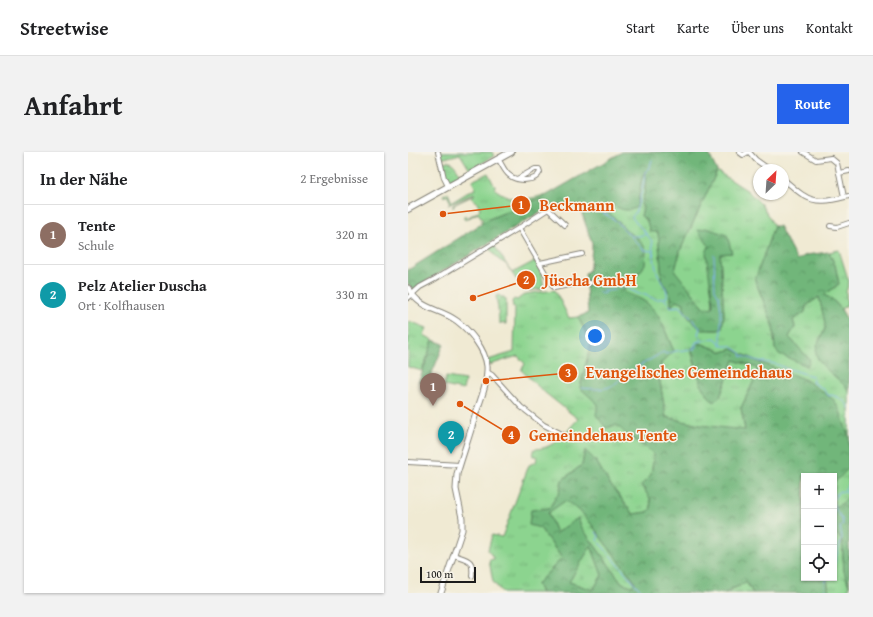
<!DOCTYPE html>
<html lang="de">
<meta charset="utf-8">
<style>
:root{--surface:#fff;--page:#f2f2f2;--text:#202124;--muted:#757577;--line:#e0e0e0;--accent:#2563eb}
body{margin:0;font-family:"Gentium Book Plus",serif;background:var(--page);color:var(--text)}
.controls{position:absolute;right:12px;bottom:12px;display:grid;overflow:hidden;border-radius:0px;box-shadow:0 1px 3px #0004}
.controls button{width:36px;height:36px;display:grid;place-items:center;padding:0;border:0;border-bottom:1px solid var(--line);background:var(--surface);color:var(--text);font:20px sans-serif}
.compass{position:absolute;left:345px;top:12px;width:36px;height:36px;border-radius:50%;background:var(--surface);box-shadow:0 1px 3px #0004;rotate:25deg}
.scale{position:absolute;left:12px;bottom:10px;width:56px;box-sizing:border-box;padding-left:4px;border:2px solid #1c1c1c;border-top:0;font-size:11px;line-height:14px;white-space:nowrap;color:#1c1c1c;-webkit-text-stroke:3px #f7f3e8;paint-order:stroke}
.you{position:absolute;left:187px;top:184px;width:14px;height:14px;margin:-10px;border:3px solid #fff;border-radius:50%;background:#1a73e8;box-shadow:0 0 0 6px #1a73e833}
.badge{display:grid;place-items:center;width:26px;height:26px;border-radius:50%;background:var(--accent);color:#fff;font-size:13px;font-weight:700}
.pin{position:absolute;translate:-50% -33px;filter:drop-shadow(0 1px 2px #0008)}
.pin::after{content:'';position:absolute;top:21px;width:14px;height:12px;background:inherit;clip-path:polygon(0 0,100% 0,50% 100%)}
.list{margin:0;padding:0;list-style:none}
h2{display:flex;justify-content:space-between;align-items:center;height:52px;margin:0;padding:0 16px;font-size:17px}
h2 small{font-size:13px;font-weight:400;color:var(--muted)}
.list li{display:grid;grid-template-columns:26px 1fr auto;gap:12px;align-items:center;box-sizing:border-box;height:60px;padding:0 16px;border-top:1px solid var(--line)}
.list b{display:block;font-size:15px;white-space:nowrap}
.list p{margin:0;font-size:13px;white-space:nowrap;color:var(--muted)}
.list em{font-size:13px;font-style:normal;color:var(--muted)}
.icon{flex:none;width:22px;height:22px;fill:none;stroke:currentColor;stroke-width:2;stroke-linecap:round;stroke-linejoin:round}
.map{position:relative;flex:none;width:441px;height:441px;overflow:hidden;border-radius:0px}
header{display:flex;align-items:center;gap:24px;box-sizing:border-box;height:56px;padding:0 20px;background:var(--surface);border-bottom:1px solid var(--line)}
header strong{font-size:19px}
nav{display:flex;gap:22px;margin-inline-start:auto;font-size:14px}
.intro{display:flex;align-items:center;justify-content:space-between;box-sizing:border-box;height:96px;padding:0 24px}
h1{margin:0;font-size:28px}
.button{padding:10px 18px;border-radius:0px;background:var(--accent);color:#fff;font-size:14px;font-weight:700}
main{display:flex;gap:24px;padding:0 24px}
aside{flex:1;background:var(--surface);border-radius:0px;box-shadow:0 1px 3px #0004}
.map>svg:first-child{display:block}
.grass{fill:url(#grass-tufts);stroke:#547856}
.forest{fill:url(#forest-crowns);stroke:#46694b;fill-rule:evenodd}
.garden{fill:url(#garden-furrows);stroke:#547856}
.pitch{fill:#8cd48f;stroke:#547856}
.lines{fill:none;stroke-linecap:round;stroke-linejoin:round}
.stream{stroke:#80b1ec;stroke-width:1}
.minor-casing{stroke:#868378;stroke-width:6}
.tertiary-casing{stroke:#868378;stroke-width:7}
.primary-casing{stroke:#868378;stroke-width:8}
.minor{stroke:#fff;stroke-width:4}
.tertiary{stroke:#fff;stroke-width:5}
.primary{stroke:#fff;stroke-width:6}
.leader{fill:none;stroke:#de560d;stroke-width:1.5}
.callout-dot{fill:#de560d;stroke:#f7f3e8;stroke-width:1.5}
.mark-label{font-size:12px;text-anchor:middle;font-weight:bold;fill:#fff}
.callout-label{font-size:16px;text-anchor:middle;font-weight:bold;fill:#de560d;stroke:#f7f3e8;stroke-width:3;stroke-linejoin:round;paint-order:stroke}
</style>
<header>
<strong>Streetwise</strong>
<nav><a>Start</a><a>Karte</a><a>Über uns</a><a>Kontakt</a></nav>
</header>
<div class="intro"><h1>Anfahrt</h1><a class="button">Route</a></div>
<main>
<aside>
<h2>In der Nähe<small>2 Ergebnisse</small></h2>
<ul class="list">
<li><span class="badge" style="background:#8d6e63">1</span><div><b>Tente</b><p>Schule</p></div><em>320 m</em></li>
<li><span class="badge" style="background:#0f9aa8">2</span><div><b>Pelz Atelier Duscha</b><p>Ort · Kolfhausen</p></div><em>330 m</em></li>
</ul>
</aside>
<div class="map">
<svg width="441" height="441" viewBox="0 0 441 441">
<defs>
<pattern id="grass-tufts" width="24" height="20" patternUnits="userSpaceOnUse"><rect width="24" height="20" fill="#8cd48f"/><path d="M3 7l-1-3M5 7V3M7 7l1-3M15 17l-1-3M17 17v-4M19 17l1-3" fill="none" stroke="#78b57b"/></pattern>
<pattern id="forest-crowns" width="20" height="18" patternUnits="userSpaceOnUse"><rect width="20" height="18" fill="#71b67a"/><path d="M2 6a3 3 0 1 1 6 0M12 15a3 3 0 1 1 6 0" fill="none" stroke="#5c9363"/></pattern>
<pattern id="garden-furrows" width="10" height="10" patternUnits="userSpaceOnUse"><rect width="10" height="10" fill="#8cd48f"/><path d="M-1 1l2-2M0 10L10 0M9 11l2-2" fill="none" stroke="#78b57b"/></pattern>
</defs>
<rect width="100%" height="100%" fill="#f7f3e8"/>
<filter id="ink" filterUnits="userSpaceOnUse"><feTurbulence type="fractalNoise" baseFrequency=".025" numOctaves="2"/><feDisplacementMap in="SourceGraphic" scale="8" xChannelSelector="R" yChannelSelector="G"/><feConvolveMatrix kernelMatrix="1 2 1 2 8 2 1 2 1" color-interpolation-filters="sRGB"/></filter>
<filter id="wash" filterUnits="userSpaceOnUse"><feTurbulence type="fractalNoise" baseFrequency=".012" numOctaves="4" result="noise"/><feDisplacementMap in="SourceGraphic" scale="16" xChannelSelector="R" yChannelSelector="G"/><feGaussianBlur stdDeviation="0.9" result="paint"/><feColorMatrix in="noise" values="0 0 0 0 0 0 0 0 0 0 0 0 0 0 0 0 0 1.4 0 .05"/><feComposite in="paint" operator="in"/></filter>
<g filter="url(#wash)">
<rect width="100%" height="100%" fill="#f0ead3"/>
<g class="grass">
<polygon points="32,0 84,0 86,4 62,18 52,2 33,7"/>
<path d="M40 9C46 10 49 18 53 23L40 30 33 11Z"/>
<path d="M238 17 237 39 233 52 235 55 233 64 239 69 242 79 250 80 254 128 263 144V154L269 148 276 151 302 178H310L316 163 312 102 324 101 301 94 305 151 304 157 296 155 266 119 272 99 309 19 340 39 353 52 366 74 347 128 365 173 367 197 402 208 381 185 387 175 385 168 397 160 398 154 411 145 418 174 411 189 412 210 437 233 441 239V286L432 259 349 209 324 197 315 200 292 191 283 198 287 213 312 245 326 208 349 216 348 224 333 256 337 279 291 273 258 265 251 224 253 211 266 199C257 181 253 159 234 148 229 145 222 143 216 141L217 130 232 120 230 86 221 81 199 58 203 52 229 55 234 26Z"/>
<path d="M80 21 85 31 87 33V37C102 49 118 49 135 43L137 44 81 67 74 72 73 69 75 68 70 61 57 68 55 65 57 63 59 66 71 59 72 56 67 48 64 46V44L47 52 45 56V53L65 43 66 44V41L40 53 43 51 39 43 36 45 35 43 40 41 44 50 62 39 68 37 64 29Z"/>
<path d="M86 93 104 121 127 109C132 117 136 126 135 137L116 139 98 112 91 108 81 96Z"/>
<polygon points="431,98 441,130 438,140 439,153 433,157 424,147 415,143 431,132 427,113 421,100"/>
<path d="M147 138 161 166 170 165 183 191 172 235 190 252 219 283 239 296 246 303 243 323 233 333 242 346 243 356 240 360 225 362 201 331 188 309 177 298 174 313 154 328 151 342 147 346 132 376 154 406 129 432 133 441H95L85 430 81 408 86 407 80 398 84 383 94 385 121 313 128 310 129 304H125L126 297C147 297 157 281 170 267L136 240 113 218 117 212 110 204 81 213 80 208 106 200 107 155H105L104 149 106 147 109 148 117 142Z"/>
<polygon points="1,169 19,176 16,183 25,188 14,219 0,215"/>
<polygon points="441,316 441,345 433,352 426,355 426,331"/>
<path d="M157 348C176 358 185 375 197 391 207 404 218 417 227 431L224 434 214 431 174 376 170 366 148 381 140 361Z"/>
<polygon points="426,379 434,388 436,419 441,434 441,441 421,441 419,426 426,426"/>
<polygon points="183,393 194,423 185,438 161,430"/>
<polygon points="338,430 345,441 317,441"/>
</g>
<g class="forest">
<path d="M214 0H300L309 19 272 99 267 119 296 155 304 157 305 151 298 101 301 94 290 78 298 76 319 83 324 101 312 102 316 163 314 177 310 178H294C286 171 274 163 276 151L269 148 263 155V144L254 128 250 80H242L239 69 233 64 235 55 233 52 237 39 238 18 234 26 229 55C219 61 212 57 203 52L199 58 221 81 230 86 236 94 238 100 237 112 232 120 217 130 216 140C222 143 229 145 234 148 253 159 257 181 266 199L253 211 251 224 258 265 291 273 337 278 333 256 348 224 349 216 326 208 312 245 305 250 294 235 283 197 292 191 315 200 324 197 349 209 398 228 426 248 432 259 441 286V316L426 331V324H396V426H419L421 441H345L338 430 317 441H133L129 432 154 406 132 376 121 373 123 358 142 356 147 346 151 342 154 328 174 313 177 298 188 309 201 331 225 362 240 360 243 356 242 346 233 333 243 323 246 303 239 296 219 283 209 273 198 276 188 263 190 252 172 236 183 191 170 165 180 161 177 121 181 118 184 97V91L171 53 145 54 137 57 4 138 0 131V118L81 67 137 44ZM157 349C176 358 185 375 197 391 207 404 218 417 227 430L224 434 214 431 174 376 170 366 148 381 140 361ZM183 394 194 423 185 438 161 430Z"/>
<path d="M366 74H371L389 108 398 103 421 100 427 113 431 132 416 143 424 147 433 157 441 171V239C433 227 411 215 408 202 407 193 415 184 417 176 418 172 412 150 411 145L398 154 397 160 385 168 387 175 381 185 402 208 399 214 371 202 367 197 365 173 347 128Z"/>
<polygon points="25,188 36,192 20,231 11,230"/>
<polygon points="441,345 441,434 436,419 434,388 426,379 426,355 433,352"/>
</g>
<polygon class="garden" points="91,143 93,145 96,145 98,148 98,172 91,171 90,156 88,144"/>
<polygon class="pitch" points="38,225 57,228 55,238 36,234"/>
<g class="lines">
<g class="stream">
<path d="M244 8 242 14 237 22 234 39 228 59 224 65 225 67 236 79 244 89C245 98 246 111 249 120 252 128 260 134 259 145L256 146"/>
<polyline points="190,58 207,68 236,98 245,99"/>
<polyline points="223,84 231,84 238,82"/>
<polyline points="306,103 307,138 311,144 313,158 313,193"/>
<path d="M194 138C201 141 207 136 215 135L225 139"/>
<path d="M225 139 231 142H238C246 148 247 148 256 146L263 155 272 154 292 176 290 182C297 192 297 187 307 186L315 194H323C326 197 331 199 334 202L333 204C340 205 345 208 351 209 360 211 370 211 378 217 383 216 398 223 405 224L406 225 404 230 414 236 421 244 423 243C429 244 439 249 441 256"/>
<polyline points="190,140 194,142 198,140"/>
<polyline points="285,197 287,197 291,189"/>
<path d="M173 236C185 237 199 239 208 231 211 229 213 226 215 224L223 223 228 216 255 200 258 202 268 199 285 197 288 190 295 189"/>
<polyline points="436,340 441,341"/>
<polyline points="426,347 430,340 432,339 435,340 441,331"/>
<polyline points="426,352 426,355"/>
<polyline points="426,355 434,367 435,373 432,375 434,385 426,413"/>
<polyline points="188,380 191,384 189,388 235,441"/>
<polyline points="426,415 426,420"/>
<polyline points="418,441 417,433 419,426"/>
</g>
</g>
</g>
<g filter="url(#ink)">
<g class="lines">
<defs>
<g id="minor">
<polyline points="30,0 36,26 40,34"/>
<polyline points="331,0 335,3 340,0"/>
<polyline points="341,0 348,8 362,18"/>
<polyline points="395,0 408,8 423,6"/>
<polyline points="423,6 429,11 436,45"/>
<path d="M90 7C94 12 96 19 101 23 109 30 128 30 132 20L131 17H127L109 27"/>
<polyline points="431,21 441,19"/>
<path d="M375 27C382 32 388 39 395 43 409 53 425 48 441 44"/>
<polyline points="143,55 140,57 157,73"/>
<polyline points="422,74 429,75 441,71"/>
<polyline points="111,76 146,136 177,130 182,131"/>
<polyline points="132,111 174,102"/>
<polyline points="0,146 12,135 27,127 111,76 140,57"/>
<polyline points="79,220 84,223 113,255 136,273 160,285"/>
<polyline points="0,310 52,313"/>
<path d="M46 403C60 408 66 407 64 424"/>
</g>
<path id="tertiary" d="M0 136C14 160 30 155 49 169 62 179 77 197 79 214 80 230 73 247 68 261 62 282 55 302 49 322L48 337 54 366V378L33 441"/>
<polyline id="primary" points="0,57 103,0"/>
</defs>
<use href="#minor" class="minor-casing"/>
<use href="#tertiary" class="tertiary-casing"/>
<use href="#primary" class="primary-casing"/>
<use href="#minor" class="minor"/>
<use href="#tertiary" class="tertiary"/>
<use href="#primary" class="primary"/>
</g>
</g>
<path class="leader" d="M35 62L113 53M65 146L118 128M78 229L160 221M52 252L103 283"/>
<g class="callout-dot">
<circle cx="35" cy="62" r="4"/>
<circle cx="65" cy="146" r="4"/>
<circle cx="78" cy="229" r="4"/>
<circle cx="52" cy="252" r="4"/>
<circle cx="113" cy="53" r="10"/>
<circle cx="118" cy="128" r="10"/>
<circle cx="160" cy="221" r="10"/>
<circle cx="103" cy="283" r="10"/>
</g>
<g class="mark-label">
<text x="113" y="57">1</text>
<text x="118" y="132">2</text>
<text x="160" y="225">3</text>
<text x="103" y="287">4</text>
</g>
<g class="callout-label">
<text x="169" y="59">Beckmann</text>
<text x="182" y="134">Jüscha GmbH</text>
<text x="281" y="226">Evangelisches Gemeindehaus</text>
<text x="195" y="289">Gemeindehaus Tente</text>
</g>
</svg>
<div class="controls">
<button>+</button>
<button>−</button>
<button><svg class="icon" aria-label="locate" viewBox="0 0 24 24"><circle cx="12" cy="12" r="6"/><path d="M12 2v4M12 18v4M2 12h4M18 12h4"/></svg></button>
</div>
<svg class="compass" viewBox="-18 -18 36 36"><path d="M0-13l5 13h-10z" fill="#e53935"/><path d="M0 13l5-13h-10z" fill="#757577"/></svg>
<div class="scale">100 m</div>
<div class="you"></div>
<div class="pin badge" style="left:25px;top:254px;background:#8d6e63">1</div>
<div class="pin badge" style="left:43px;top:302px;background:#0f9aa8">2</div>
</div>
</main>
